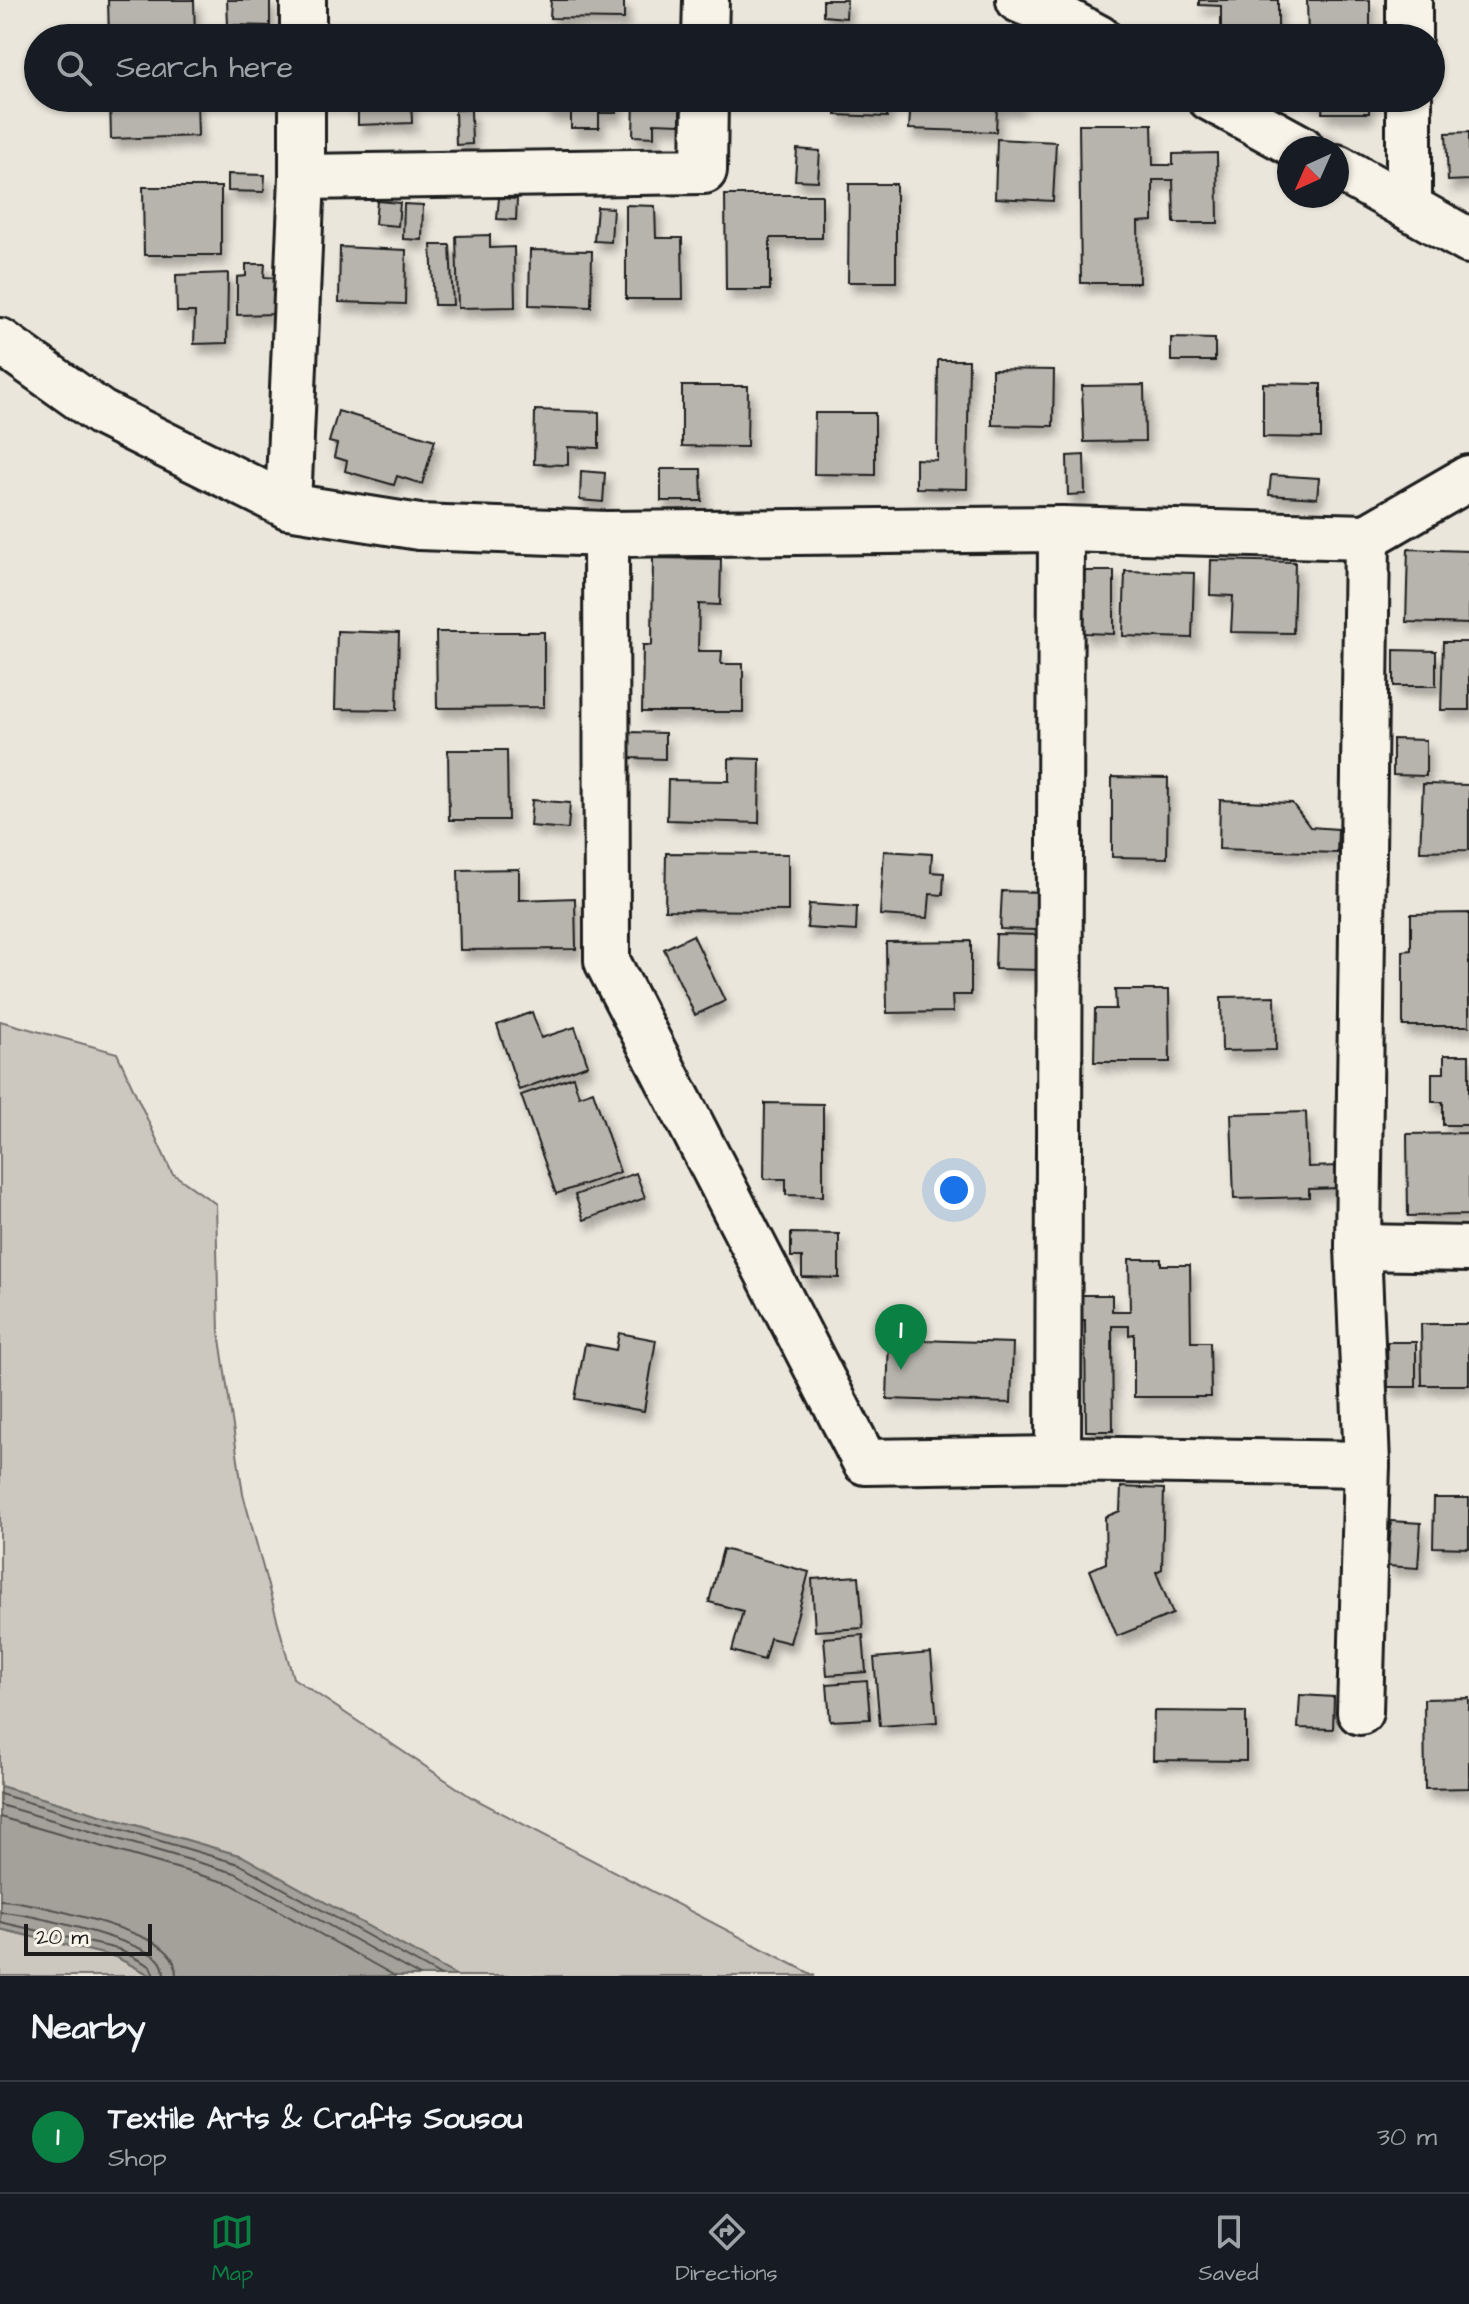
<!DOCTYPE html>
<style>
:root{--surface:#171b24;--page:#242831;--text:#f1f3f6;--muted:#9ea1a6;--line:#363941;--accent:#0b8043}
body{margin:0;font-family:"Architects Daughter",sans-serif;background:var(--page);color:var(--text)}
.compass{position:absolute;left:1277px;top:136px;width:72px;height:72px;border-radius:50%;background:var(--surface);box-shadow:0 2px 6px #0004;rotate:225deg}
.scale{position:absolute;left:24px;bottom:20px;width:128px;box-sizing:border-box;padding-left:8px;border:4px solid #1c1c1c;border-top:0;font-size:22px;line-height:28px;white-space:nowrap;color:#1c1c1c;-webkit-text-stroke:6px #f7f3e8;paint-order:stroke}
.you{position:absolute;left:954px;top:1190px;width:28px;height:28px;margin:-20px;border:6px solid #fff;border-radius:50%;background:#1a73e8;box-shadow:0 0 0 12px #1a73e833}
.badge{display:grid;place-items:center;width:52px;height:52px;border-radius:50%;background:var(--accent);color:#fff;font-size:26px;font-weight:700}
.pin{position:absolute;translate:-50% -66px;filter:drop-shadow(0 2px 4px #0008)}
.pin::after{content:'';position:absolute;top:42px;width:28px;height:24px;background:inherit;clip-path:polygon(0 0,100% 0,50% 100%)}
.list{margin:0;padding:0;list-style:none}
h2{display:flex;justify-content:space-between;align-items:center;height:104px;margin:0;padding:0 32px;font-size:34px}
h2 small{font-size:26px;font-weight:400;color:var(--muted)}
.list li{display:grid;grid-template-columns:52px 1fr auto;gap:24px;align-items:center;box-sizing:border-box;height:112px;padding:0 32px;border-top:2px solid var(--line)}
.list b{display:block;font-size:30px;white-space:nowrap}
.list p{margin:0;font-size:26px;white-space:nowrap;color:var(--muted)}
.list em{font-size:26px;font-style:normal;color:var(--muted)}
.icon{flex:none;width:44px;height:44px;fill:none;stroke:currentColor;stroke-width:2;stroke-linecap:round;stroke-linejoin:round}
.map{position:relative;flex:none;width:1469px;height:1976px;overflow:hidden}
.search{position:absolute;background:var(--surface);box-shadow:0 2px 6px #0004;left:24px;right:24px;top:24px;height:88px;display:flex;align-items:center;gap:20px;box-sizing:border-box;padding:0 28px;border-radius:44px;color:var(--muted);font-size:30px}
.sheet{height:216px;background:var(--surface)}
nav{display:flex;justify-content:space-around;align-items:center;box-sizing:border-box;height:112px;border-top:2px solid var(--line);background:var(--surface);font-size:22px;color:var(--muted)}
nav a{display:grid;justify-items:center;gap:4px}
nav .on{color:var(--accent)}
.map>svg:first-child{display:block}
.green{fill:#ccc8c0;stroke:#74726e;stroke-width:2}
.water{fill:#a3a19a;stroke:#6d6c68;stroke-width:2}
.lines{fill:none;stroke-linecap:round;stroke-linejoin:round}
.shore{stroke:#52514e;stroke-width:2}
.building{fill:#b6b4ac;stroke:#1c1c1c;stroke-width:2;filter:url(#shadow)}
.street-casing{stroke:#1c1c1c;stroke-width:50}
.street{stroke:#f7f3e8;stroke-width:44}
</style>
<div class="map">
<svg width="1469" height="1976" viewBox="0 0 1469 1976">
<defs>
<filter id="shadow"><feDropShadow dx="5" dy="9" stdDeviation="4" flood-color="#0004"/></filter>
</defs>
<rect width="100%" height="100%" fill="#eae6dc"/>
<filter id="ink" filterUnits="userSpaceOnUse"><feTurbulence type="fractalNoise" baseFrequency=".0125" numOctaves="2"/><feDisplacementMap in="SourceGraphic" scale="16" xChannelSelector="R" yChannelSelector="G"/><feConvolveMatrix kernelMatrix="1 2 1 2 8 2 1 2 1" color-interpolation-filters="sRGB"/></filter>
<g filter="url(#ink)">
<g class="green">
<polygon points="0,1021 117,1053 172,1173 216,1204 219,1332 243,1494 293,1678 471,1797 815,1976 457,1976 242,1856 0,1786"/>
<polygon points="0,1929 116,1957 152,1976 0,1976"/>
</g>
<polygon class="water" points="0,1786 242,1856 457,1976 152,1976 116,1957 0,1929"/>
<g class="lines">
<g class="shore">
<polyline points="0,1794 239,1864 441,1976"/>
<polyline points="0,1805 235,1873 420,1976"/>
<polyline points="0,1817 231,1884 395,1976"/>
<path d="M0 1900C31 1901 148 1930 168 1953 174 1959 176 1967 176 1976"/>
<path d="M0 1912C30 1913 136 1940 158 1959 163 1964 164 1969 164 1976"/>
<polyline points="0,1922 118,1949 150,1966 154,1976"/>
</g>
</g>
<g class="building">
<polygon points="108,0 194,0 195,38 109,38"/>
<polygon points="227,0 270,0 270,26 228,25"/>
<polygon points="551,0 624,0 624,19 550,18"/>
<polygon points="823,0 847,0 846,18 823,16"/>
<polygon points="1199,0 1278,0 1278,38 1221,38 1221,6 1199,5"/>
<polygon points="1307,0 1370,0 1370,36 1308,37"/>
<polygon points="419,34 419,38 361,38 361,36"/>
<polygon points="110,98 197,98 198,136 111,139"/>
<polygon points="350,98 411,98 412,123 358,125 358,104 350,105"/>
<polygon points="547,98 617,98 617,113 599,113 599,128 571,128 571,113 547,112"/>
<polygon points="837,98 888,98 887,117 836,115"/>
<polygon points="911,98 1019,98 1019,107 997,107 996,132 909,129"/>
<polygon points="1309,98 1369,98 1369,113 1322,113 1323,102 1309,102"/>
<polygon points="634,101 680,103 680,124 654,123 654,137 633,136"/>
<polygon points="471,109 472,144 456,145 455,110"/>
<polygon points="1079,124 1152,124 1153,165 1173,165 1173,154 1217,153 1218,223 1174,223 1173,180 1153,180 1153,221 1138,222 1139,283 1081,283"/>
<polygon points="1469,132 1469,180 1448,181 1446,133"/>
<polygon points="997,139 1056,142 1053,201 995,198"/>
<polygon points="797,149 820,151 818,181 795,180"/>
<polygon points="228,174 265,175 264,192 228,191"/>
<polygon points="849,184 896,184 896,282 848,282"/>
<polygon points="143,187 221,187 221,255 144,255"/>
<polygon points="725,195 822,195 822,238 770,238 770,290 726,290"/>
<polygon points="499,198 517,199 516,220 497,219"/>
<polygon points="377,201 400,203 398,226 375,224"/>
<polygon points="404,204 423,205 422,240 403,239"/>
<polygon points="626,205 655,206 656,238 682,238 683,299 626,299"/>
<polygon points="597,207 613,208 611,242 594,241"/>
<polygon points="490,235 490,248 514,247 515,307 458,308 456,236"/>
<polygon points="431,245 450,245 453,305 434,305"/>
<polygon points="340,247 406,250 405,304 339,302"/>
<polygon points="530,250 592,251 591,307 529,305"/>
<polygon points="246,264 265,264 264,277 276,278 275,314 237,315 237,277 246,276"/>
<polygon points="228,273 227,343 194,344 195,312 177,312 176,275"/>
<polygon points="1171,338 1215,339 1215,361 1171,361"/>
<polygon points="938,360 969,360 967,489 916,488 916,459 937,460"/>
<polygon points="992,369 1054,370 1053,426 992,425"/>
<polygon points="1263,383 1321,384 1321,438 1263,437"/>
<polygon points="1144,385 1145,441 1084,442 1082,386"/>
<polygon points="682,386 748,386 747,447 682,446"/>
<polygon points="535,410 599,412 599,448 568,447 568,465 534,464"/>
<polygon points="338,411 435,440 422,484 397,476 394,485 345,471 347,461 334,457 337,444 329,442"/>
<polygon points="815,413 875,413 875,475 814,474"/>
<polygon points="1084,455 1085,494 1068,495 1067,456"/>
<polygon points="661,469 701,469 702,501 661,501"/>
<polygon points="581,471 605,473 603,502 580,500"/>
<polygon points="1271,475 1319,478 1317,498 1269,495"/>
<polygon points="1408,549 1469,551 1469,624 1406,622"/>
<polygon points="653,558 721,559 720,605 699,604 698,651 722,651 721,664 743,664 743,712 642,712 643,645 652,645"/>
<polygon points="1211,560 1295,562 1293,633 1231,632 1233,596 1210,595"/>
<polygon points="1083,571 1114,571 1114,634 1083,633"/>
<polygon points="1125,571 1194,573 1192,638 1123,636"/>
<polygon points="337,631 399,633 397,710 335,709"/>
<polygon points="436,632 544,632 544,707 437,708"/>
<polygon points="1443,642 1469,642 1469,710 1441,710"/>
<polygon points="1394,650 1436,651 1436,686 1394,686"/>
<polygon points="630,732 665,733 665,759 630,758"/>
<polygon points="1393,739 1426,740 1426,776 1393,775"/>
<polygon points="448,750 507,750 508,820 449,820"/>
<polygon points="729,758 760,759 759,823 667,820 668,780 729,781"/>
<polygon points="1112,777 1168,778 1167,858 1112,857"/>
<polygon points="1423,784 1469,785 1469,850 1420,851"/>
<polygon points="532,800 570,803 568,829 530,826"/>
<polygon points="1220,800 1292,803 1310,827 1338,829 1337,853 1219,849"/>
<polygon points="884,851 932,854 931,872 944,873 943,895 930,894 928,918 880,915"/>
<polygon points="666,853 788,854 788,911 665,910"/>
<polygon points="519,869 519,900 575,898 576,949 460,950 458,870"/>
<polygon points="1002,891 1039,892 1038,930 1000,929"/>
<polygon points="809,904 857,907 856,931 807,928"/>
<polygon points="1469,913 1469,1026 1403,1026 1403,951 1411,950 1411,914"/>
<polygon points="996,934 1041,935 1040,970 995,969"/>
<polygon points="693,935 725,1001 695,1015 664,949"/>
<polygon points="971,941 971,995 952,995 953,1012 887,1013 886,942"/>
<polygon points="1115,990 1169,990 1170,1062 1094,1062 1095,1009 1116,1009"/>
<polygon points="1275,996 1276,1050 1222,1051 1221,997"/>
<polygon points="532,1012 541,1038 575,1027 588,1065 519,1090 497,1025"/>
<polygon points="1444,1055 1469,1055 1469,1125 1443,1125 1443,1102 1432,1102 1432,1073 1444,1073"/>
<polygon points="573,1077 579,1096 593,1091 620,1172 556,1194 521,1095"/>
<polygon points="765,1103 823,1104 823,1196 786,1195 786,1179 764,1179"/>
<polygon points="1306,1112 1308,1167 1338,1166 1340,1188 1309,1189 1309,1197 1234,1199 1231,1114"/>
<polygon points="1469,1133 1469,1215 1408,1216 1407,1134"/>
<polygon points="636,1173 645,1198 584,1220 575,1195"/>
<polygon points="791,1233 839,1234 839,1278 802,1277 802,1257 791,1257"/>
<polygon points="1129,1259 1161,1259 1161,1265 1190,1265 1191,1342 1210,1342 1211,1397 1134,1397 1134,1334 1129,1335 1129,1326 1112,1326 1113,1431 1086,1431 1085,1320 1075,1320 1075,1295 1112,1295 1112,1311 1130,1311"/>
<polygon points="1421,1324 1469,1324 1469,1385 1422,1385"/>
<polygon points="619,1333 656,1340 644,1411 575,1399 585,1344 616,1350"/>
<polygon points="889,1339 1013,1343 1011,1403 887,1399"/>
<polygon points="1387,1342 1416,1342 1416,1387 1388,1387"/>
<polygon points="1121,1487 1164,1489 1162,1569 1156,1572 1173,1614 1117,1636 1090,1570 1106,1563 1105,1517 1120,1511"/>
<polygon points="1434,1498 1469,1498 1469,1548 1433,1547"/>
<polygon points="1391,1521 1421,1523 1418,1568 1388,1566"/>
<polygon points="723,1549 809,1572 790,1643 770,1638 764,1660 732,1651 743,1611 709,1602"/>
<polygon points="859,1576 863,1628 815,1631 812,1579"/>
<polygon points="863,1635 866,1672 827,1675 824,1638"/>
<polygon points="931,1653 937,1722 880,1726 874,1658"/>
<polygon points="867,1681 870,1719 830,1721 827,1684"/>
<polygon points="1300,1695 1334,1697 1333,1729 1298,1728"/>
<polygon points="1469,1698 1469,1788 1425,1789 1424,1699"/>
<polygon points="1154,1711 1246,1712 1246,1761 1153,1760"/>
</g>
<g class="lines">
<defs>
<g id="street">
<polyline points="1019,0 1060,17 1099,38"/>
<polyline points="1409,0 1409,38"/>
<polyline points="303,38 303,0"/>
<polyline points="705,38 706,0"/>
<polyline points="302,98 302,177 288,506 419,527 606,534 1061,529 1367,537 1469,478"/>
<polyline points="1210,98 1301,148"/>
<polyline points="1409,98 1409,207"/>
<polyline points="1337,167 1469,241"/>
<polyline points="302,177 704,171 705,98"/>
<polyline points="0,341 101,413 288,506"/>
<polyline points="606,534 607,961 865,1462 1058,1459 1367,1464"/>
<polyline points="1358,1247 1469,1249"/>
<polyline points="1058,1459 1061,529"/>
<polyline points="1360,1712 1367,1464 1358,1247 1367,537"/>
</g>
</defs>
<use href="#street" class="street-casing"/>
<use href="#street" class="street"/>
</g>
</g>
</svg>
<svg class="compass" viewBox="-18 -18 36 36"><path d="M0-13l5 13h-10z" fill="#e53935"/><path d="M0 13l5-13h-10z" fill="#9ea1a6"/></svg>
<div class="scale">20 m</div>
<div class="you"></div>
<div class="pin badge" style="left:901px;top:1370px">1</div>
<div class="search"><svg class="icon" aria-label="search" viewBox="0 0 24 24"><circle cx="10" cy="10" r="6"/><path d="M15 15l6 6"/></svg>Search here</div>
</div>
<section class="sheet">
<h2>Nearby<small></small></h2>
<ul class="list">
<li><span class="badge">1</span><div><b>Textile Arts &amp; Crafts Sousou</b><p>Shop</p></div><em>30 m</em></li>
</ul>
</section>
<nav>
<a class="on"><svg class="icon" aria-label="map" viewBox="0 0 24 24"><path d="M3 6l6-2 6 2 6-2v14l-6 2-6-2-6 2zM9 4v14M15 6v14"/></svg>Map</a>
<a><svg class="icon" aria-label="directions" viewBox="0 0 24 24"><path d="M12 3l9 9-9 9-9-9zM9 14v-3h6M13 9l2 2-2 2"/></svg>Directions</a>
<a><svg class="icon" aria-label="saved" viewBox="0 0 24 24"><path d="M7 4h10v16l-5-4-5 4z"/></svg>Saved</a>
</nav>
